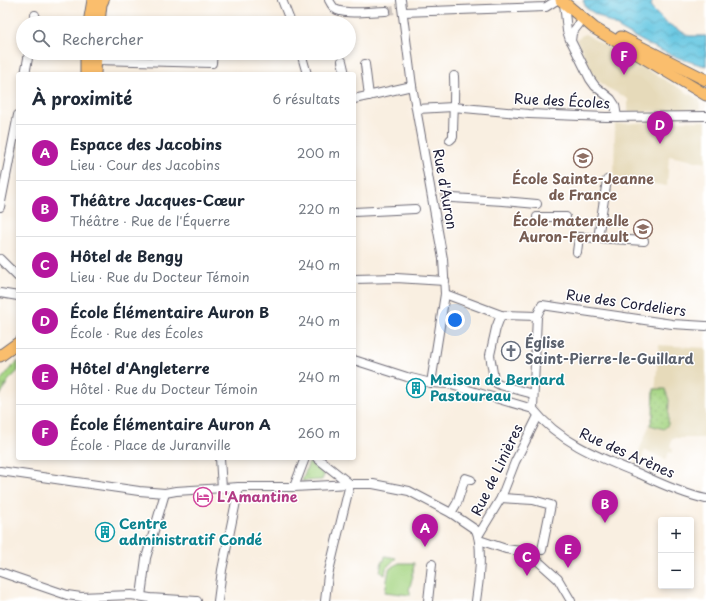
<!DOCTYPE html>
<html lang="fr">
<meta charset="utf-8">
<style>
:root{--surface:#fff;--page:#f2f2f3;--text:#1f2937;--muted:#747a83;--line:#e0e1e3;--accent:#b5179e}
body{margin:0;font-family:"Playpen Sans",sans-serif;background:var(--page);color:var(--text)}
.controls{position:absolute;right:12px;bottom:12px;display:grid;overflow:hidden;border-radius:4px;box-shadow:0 2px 6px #0003}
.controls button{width:36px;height:36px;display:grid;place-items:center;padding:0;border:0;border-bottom:1px solid var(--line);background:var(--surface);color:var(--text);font:20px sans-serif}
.you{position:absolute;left:455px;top:320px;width:14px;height:14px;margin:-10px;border:3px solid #fff;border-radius:50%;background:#1a73e8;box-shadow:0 0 0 6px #1a73e833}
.badge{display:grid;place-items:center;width:26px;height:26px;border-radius:50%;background:var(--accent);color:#fff;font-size:13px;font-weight:700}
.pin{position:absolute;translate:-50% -33px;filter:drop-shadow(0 1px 2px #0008)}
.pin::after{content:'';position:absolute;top:21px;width:14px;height:12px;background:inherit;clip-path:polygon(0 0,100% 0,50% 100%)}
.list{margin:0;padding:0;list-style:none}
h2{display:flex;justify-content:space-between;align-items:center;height:52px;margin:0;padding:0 16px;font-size:17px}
h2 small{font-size:13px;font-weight:400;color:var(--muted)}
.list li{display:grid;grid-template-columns:26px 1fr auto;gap:12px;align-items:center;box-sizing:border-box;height:56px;padding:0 16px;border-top:1px solid var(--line)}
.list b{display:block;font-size:15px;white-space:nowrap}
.list p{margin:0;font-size:13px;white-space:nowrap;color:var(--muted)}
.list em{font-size:13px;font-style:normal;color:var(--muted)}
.icon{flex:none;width:22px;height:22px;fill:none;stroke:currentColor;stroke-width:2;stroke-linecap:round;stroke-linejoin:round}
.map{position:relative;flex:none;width:706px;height:601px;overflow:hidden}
.search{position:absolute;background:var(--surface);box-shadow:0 2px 6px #0003;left:16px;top:16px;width:340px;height:44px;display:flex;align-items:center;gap:10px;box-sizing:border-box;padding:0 14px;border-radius:22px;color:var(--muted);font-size:15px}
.panel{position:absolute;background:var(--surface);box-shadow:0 2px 6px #0003;left:16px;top:72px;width:340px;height:388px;border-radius:4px}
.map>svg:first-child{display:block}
.built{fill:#e6daba}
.grass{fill:url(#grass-tufts);stroke:#647c5f}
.park{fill:url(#park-dots);stroke:#647c5f}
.garden{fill:#a6d583;stroke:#647c5f}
.water{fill:url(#water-waves);stroke:#42748e}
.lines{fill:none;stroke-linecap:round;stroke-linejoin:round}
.minor-tunnel{stroke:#cec6c0;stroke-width:8;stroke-dasharray:8 4;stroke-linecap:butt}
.minor-casing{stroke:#6d6a75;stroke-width:10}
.major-casing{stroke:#6d6a75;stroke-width:13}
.minor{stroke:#fff;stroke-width:8}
.major{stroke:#fabe6d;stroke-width:11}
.labels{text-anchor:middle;stroke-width:3;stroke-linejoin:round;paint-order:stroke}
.street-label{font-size:14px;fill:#22223b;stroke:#fff}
.education-label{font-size:14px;font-weight:bold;fill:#785e54;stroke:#fff}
.worship-label{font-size:14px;font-weight:bold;fill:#5b616d;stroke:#fff;text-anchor:start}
.culture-label{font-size:14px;font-weight:bold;fill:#0d838f;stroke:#fff;text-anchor:start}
.hotel-label{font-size:14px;font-weight:bold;fill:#b23c85;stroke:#fff;text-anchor:start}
</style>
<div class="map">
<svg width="706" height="601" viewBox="0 0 706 601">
<defs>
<pattern id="grass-tufts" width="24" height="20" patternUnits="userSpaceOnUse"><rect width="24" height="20" fill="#a6d583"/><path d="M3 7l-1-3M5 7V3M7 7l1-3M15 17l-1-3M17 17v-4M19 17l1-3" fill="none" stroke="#8fb772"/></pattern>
<pattern id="park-dots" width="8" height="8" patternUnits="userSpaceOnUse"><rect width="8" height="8" fill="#a6d583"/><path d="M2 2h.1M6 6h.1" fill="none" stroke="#8fb772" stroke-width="1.8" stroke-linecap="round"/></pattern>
<pattern id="water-waves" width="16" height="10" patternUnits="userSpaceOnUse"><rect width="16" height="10" fill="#63c6e1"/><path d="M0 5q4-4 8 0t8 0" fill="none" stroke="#51a0b8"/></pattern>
</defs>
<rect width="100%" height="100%" fill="#fff"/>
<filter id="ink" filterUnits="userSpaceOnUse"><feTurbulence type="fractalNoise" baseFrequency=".025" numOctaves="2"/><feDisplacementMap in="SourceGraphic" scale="8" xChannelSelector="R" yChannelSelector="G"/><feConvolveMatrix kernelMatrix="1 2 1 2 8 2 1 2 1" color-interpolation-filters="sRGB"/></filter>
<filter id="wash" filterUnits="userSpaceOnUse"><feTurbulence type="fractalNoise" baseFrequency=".012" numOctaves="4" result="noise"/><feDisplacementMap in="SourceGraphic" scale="16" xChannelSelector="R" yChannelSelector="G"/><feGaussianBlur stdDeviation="0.9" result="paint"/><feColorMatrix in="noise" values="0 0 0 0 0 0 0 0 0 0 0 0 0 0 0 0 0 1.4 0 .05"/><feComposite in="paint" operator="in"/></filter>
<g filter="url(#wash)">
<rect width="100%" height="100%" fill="#f9efe1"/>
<g class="built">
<polygon points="585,34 700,100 700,110 628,112 628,99 606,87 595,78 576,39"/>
<polygon points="675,121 706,121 706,163 669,156 667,186 614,177 615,124"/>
<polygon points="659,345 706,348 706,438 672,438 670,447 673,448 672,453 669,452 666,460 645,450 638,466 634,464 653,416"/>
</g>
<g class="grass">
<polygon points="18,361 18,371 8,381 0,396 0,381 11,368"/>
<polygon points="309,462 324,475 322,480 302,481"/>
</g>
<polygon class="park" points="654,389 665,389 669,400 668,425 664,429 650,425 653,416"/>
<g class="garden">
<polygon points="385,556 396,558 386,568 385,575 380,572 382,561 384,561"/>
<polygon points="399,563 414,563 413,573 411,574 413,575 409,590 410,591 410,595 385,592 389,569"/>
</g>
<path class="water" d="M583 0H612L618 3 620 0H652L651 8 665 22 689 36H706V66C664 57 622 30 586 8Z"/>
</g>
<g filter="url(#ink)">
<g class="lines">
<g class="minor-tunnel">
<polyline points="386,11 396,10"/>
<polyline points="440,198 452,198"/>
</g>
<defs>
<g id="minor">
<polyline points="282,0 291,23"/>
<path d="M329 0C331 4 333 8 337 10 351 15 371 11 386 11"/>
<polyline points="401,0 412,86 443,259 445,294 431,383"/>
<polyline points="564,3 567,31 570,40"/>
<polyline points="403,12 546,7 557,0"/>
<polyline points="583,19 572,33 571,41 590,79 595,86 611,99 615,105 617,117"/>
<polyline points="34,23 35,15"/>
<polyline points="301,53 307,74"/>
<polyline points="96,60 212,63 213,53"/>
<polyline points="342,61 345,74"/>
<polyline points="365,64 369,96"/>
<polyline points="25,74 29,53"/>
<polyline points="354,99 412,86"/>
<polyline points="417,109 453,107 529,114 606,117 706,116"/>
<path d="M450 140 453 137C453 116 455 96 454 76"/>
<polyline points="452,198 503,201 537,204"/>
<polyline points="0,207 18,115"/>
<polyline points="354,212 415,209"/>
<polyline points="537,217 566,217"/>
<polyline points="598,238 644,241"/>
<polyline points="577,252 579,237 598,238 607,180"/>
<polyline points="0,259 18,277"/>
<polyline points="354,279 396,278 445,281"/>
<polyline points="0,293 18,296"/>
<polyline points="445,294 501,315 537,316"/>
<polyline points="501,315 496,328 490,355 494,379 496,383 500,385 533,394"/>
<path d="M354 360 407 377 431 383 448 384 533 409C560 443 601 458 640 474 661 484 683 494 706 499"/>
<polyline points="533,409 537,316 542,305 672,324 706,326"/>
<polyline points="220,458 222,488"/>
<polyline points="317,458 350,484"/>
<path d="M0 471 139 491 165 493 176 491 239 487H294L350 484H373L409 491 451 513 476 530C483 546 479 583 476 601"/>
<polyline points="294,487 305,458"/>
<polyline points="501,498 533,500 551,505 542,550"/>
<polyline points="451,513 457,503 465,478 471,480"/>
<polyline points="478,536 501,498 515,462 538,416"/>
<polyline points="479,540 506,549 528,552 558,579 571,601"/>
<polyline points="0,572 67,595 81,597 131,595 150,598 197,601"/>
<polyline points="141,596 146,558 165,493"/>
<polyline points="218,601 222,570 239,487"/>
<polyline points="325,601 328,575 350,484"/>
<polyline points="428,601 432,564"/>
</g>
<g id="major">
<polyline points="561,0 594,28 706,95"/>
<polyline points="89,23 93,0"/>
<polyline points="99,23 101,4 103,0"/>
<polyline points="621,37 706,80"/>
<polyline points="86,74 86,53"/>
<polyline points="95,74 96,53"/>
<polyline points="0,356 18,343"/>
</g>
</defs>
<use href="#minor" class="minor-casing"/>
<use href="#major" class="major-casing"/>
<use href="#minor" class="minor"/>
<use href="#major" class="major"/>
</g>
</g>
<defs>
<symbol id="school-ring" viewBox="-11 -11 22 22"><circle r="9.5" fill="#fff" stroke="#8d6e63" stroke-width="1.5"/><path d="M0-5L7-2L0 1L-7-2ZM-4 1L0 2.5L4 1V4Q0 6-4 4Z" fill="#8d6e63"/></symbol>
<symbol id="church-ring" viewBox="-11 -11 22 22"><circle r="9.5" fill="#fff" stroke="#6b7280" stroke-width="1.5"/><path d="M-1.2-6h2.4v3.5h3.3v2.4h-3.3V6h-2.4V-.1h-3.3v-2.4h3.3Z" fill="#6b7280"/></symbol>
<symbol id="building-ring" viewBox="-11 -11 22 22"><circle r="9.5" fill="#fff" stroke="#0f9aa8" stroke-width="1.5"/><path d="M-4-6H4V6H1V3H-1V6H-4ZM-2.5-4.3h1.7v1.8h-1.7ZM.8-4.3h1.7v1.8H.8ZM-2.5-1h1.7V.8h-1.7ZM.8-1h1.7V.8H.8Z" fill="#0f9aa8"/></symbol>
<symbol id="hotel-ring" viewBox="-11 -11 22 22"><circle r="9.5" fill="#fff" stroke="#d1479c" stroke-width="1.5"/><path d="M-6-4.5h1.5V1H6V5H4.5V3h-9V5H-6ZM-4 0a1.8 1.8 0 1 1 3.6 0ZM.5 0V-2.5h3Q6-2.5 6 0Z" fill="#d1479c"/></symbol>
</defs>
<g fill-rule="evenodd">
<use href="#school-ring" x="572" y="147" width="22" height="22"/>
<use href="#school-ring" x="632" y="218" width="22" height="22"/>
<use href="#church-ring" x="500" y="340" width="22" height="22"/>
<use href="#building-ring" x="405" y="377" width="22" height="22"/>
<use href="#hotel-ring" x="192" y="486" width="22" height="22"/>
<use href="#building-ring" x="94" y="521" width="22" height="22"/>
</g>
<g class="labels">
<g class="street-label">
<text transform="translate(562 101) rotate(3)" y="5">Rue des Écoles</text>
<text transform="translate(445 189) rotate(80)" y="5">Rue d'Auron</text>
<text transform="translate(626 303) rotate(8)" y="5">Rue des Cordeliers</text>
<text transform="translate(627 453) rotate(24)" y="5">Rue des Arènes</text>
<text transform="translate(497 470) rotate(-64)" y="5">Rue de Linières</text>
</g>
<g class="education-label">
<text x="583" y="184">École Sainte-Jeanne<tspan x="583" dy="16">de France</tspan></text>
<text x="629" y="226" text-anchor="end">École maternelle<tspan x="629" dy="16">Auron-Fernault</tspan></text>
</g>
<g class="worship-label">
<text x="525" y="348">Église<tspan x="525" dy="16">Saint-Pierre-le-Guillard</tspan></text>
</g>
<g class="culture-label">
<text x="430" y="385">Maison de Bernard<tspan x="430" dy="16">Pastoureau</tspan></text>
<text x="119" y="529">Centre<tspan x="119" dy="16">administratif Condé</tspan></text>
</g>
<g class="hotel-label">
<text x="217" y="502">L'Amantine</text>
</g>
</g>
</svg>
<div class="controls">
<button>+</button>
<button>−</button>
</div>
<div class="you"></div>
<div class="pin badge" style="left:425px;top:547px">A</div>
<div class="pin badge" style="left:605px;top:523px">B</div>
<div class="pin badge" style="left:527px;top:576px">C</div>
<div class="pin badge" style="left:660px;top:144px">D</div>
<div class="pin badge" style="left:568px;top:568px">E</div>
<div class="pin badge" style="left:624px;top:75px">F</div>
<div class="search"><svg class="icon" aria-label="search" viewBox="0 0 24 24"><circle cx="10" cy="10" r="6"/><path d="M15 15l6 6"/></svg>Rechercher</div>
<section class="panel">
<h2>À proximité<small>6 résultats</small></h2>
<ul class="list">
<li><span class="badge">A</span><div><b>Espace des Jacobins</b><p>Lieu · Cour des Jacobins</p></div><em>200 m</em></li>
<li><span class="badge">B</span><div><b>Théâtre Jacques-Cœur</b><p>Théâtre · Rue de l'Équerre</p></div><em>220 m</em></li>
<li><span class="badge">C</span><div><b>Hôtel de Bengy</b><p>Lieu · Rue du Docteur Témoin</p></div><em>240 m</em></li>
<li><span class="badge">D</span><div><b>École Élémentaire Auron B</b><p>École · Rue des Écoles</p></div><em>240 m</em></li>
<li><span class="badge">E</span><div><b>Hôtel d'Angleterre</b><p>Hôtel · Rue du Docteur Témoin</p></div><em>240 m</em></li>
<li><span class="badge">F</span><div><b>École Élémentaire Auron A</b><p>École · Place de Juranville</p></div><em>260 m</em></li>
</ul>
</section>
</div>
